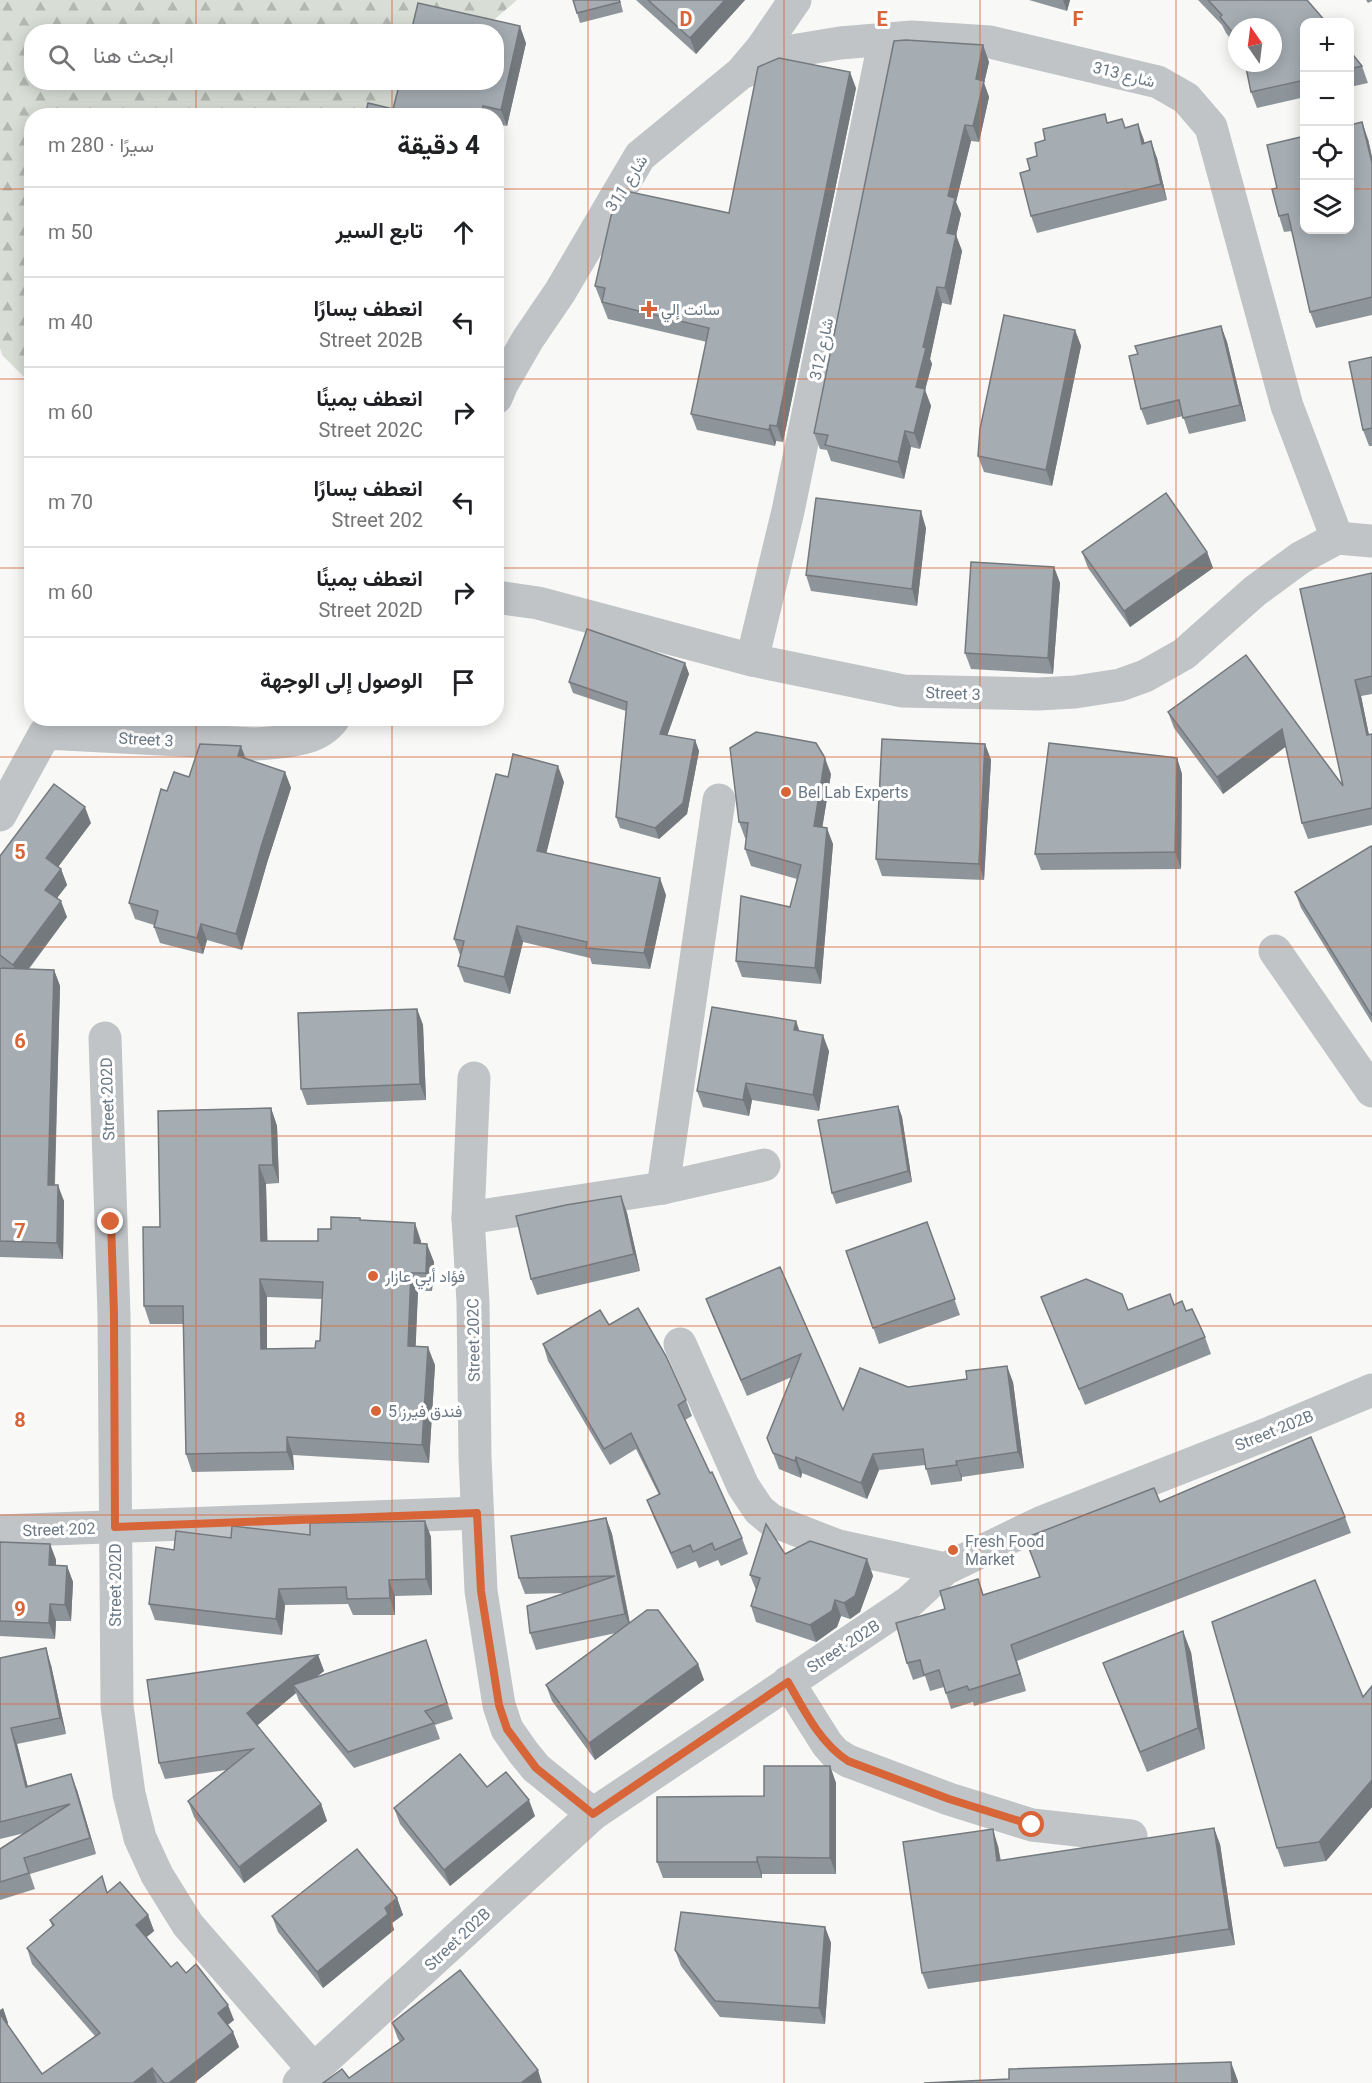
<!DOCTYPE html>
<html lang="ar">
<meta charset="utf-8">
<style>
:root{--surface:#fff;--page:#f2f2f2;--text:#202124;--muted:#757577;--line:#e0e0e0}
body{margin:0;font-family:Roboto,Vazirmatn,sans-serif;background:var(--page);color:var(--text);direction:rtl}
.controls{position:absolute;right:18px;top:18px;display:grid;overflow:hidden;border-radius:12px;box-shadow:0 3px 15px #0003}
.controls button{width:54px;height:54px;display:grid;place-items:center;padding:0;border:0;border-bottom:2px solid var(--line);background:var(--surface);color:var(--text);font:30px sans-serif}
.compass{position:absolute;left:1228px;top:18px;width:54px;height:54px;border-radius:50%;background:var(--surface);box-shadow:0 3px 15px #0003;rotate:346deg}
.stop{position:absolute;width:18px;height:18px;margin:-14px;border:4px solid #d76538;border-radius:50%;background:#fff}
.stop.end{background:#d76538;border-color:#fff;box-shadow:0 2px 6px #0008}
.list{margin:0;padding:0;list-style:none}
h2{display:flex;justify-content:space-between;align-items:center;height:78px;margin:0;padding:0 24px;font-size:26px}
h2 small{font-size:20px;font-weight:400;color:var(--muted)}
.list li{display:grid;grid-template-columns:39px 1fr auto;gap:18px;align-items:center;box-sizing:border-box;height:90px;padding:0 24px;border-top:2px solid var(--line)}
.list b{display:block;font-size:22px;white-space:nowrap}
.list p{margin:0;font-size:20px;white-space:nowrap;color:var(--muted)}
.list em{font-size:20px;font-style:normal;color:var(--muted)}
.icon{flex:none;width:33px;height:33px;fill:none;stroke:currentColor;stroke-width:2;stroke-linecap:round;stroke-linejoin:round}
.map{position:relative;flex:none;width:1372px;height:2083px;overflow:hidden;direction:ltr}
.search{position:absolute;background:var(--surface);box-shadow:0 3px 15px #0003;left:24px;top:24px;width:480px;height:66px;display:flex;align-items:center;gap:15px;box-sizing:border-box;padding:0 21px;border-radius:24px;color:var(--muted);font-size:22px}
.panel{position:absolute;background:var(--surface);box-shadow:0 3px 15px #0003;left:24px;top:108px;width:480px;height:618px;border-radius:24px;direction:rtl}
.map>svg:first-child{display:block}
.forest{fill:url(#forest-firs)}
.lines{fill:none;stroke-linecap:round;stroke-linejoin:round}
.minor{stroke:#c0c4c7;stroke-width:33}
.wall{fill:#8e959a;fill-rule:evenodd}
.shaded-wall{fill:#74797d}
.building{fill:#a5adb3;stroke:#74797d;stroke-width:1.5;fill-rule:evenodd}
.route{stroke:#d76538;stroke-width:8}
.grid{fill:none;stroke:#d76538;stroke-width:1.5;stroke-opacity:0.55}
.poi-dot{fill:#d76538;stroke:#fff;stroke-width:2}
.labels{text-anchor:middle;stroke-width:6;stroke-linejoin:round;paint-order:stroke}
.street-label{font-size:16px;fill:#6a7885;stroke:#fff}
.poi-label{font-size:16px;fill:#6a7885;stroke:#fff;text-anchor:start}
.grid-label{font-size:20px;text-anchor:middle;font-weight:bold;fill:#d76538;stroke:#fff;stroke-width:6;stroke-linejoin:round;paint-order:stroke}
</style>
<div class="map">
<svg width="1372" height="2083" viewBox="0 0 1372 2083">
<defs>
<pattern id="forest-firs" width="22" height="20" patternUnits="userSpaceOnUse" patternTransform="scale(1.5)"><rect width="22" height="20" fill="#d8ddd6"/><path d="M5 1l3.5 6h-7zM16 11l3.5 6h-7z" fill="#b3b8b3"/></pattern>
</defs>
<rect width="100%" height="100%" fill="#f8f9f6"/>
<polygon class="forest" points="0,0 517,0 481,31 32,32 32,82 429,83 397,115 32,116 31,384 2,355 0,348"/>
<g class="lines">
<g class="minor">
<polyline points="741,73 792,51 840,43 912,37 990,42 1158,82 1186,98 1211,127 1287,406 1337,538"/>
<polyline points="496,398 502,384 528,339 560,292 640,156 741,73 762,48 795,0"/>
<polyline points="496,597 538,603 752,660 903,691 1038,694 1075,692 1120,685 1145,676 1184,654 1255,591 1300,558 1337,538 1372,541"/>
<polyline points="752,660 788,511 885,38"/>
<path d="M0 815 45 733 256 744C281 742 318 742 334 718"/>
<polyline points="1275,951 1372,1091"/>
<polyline points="105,1038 114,1315 117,1706 129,1794 140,1838 157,1875 188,1925 314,2070"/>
<polyline points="474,1078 468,1218 473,1302 475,1457 481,1591 494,1674 499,1705 507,1729 523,1752 536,1768 593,1814"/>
<polyline points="663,1188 719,800"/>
<polyline points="468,1218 663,1188 764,1165"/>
<polyline points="680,1344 743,1486 759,1510 771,1520 838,1546 945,1569"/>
<polyline points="0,1531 477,1513"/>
<polyline points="788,1682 827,1744 835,1753 848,1761 949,1799 1032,1825 1131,1836"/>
<polyline points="299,2083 593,1814 909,1602 945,1569 1042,1522 1272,1432 1372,1390"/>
</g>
</g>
<g class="wall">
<polygon points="620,0 623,12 580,23 577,13"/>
<polygon points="636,0 745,0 696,54"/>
<polygon points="1029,0 1070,0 1067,11"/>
<polygon points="1198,0 1307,0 1305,22 1305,97 1257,108 1251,92 1237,27 1237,47 1226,33 1222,25"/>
<polygon points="1366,0 1372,0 1372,1 1368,3"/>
<polygon points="526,43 507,126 496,124 496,116 365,116 393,109"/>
<polygon points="983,45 989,62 984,83 989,97 979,142 971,141 956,202 961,214 956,235 962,251 951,305 942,303 930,359 932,364 925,390 931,406 920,449 911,447 904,479 831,461 827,450 820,449 814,433"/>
<polygon points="1350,51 1362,66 1368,83 1350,87"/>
<polygon points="856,88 783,442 776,441 775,446 697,430 691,414 707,342 608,319 595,286 729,213"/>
<polygon points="1108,123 1125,127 1144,143 1157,158 1167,200 1037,233 1031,216 1030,170 1037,156"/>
<polygon points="1368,139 1372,157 1372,315 1316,328 1310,312 1292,231 1284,232 1279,216 1277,188"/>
<polygon points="1221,326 1227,342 1246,421 1189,434 1183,416 1147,425 1141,409 1138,354"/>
<polygon points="1075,330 1081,346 1052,486 984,472 978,456"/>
<polygon points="1372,357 1372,446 1369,446 1363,430"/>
<polygon points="926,528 917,606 811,591 806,575"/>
<polygon points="1082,552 1207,552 1213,568 1130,627 1088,568"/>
<polygon points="1054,567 1060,583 1053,674 971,669 965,653"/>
<polygon points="1372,573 1372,694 1361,696 1369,735 1372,734 1372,825 1308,839 1302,823 1286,746 1223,794 1174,728 1168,712 1246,655 1343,786 1300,589"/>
<polygon points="685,663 689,674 667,735 695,740 699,751 687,814 659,839 620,828 616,817 626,711 573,693 569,682"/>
<polygon points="985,744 991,760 984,880 882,876 876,859"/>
<polygon points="1177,758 1182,774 1181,869 1041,870 1035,854"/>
<polygon points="246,759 285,772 291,788 267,863 242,950 207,940 203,954 160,943 154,927 154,925 135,919 129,903 167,791 189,777"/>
<polygon points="831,774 822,828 833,844 821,984 742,977 736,961 790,907 797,879 751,866 745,849 746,838 745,838 739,822"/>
<polygon points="508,777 564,782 546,853 666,895 650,969 592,964 590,958 523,942 510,994 464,982 458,966 461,955 460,955 454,939"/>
<polygon points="91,823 58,867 61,869 67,885 57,898 67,917 29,969 54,970 60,986 55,1185 64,1201 63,1259 0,1257 0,968 2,968 0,967 0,856"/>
<polygon points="1372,848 1372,1023 1301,908 1295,892"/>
<polygon points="417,1009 423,1025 426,1100 307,1105 301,1089"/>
<polygon points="796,1021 799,1031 829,1051 819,1111 752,1100 749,1116 703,1107 697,1091"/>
<polygon points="898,1106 902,1117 912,1182 836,1204 832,1193"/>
<path d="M271 1108 277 1126 279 1183 266 1184 267 1241H318L331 1229 360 1218 361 1220 421 1241V1243L434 1262 432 1291H418L415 1346 435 1365 429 1463 293 1455 294 1470 192 1472 186 1454 184 1324H150L144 1306 160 1227ZM267 1297 322 1299 320 1341 315 1348 267 1349Z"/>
<polygon points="621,1196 627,1213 640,1271 537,1295 531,1279"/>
<polygon points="927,1222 960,1315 879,1344 846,1251"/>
<polygon points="780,1267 843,1410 908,1387 1013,1382 1024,1468 962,1477 962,1481 931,1485 925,1465 879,1470 867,1499 802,1473 801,1478 779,1469 767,1438 792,1377 747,1396 712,1315 706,1299"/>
<polygon points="1041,1297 1128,1310 1186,1311 1205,1337 1211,1354 1085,1405"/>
<polygon points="609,1325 686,1400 692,1416 685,1420 710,1473 742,1538 748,1554 721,1566 718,1560 699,1568 696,1561 677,1569 653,1516 647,1500 659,1495 636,1449 610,1465 548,1361 543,1344"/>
<polygon points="1160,1502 1345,1517 1351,1533 1017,1661 1026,1691 974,1706 973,1702 951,1709 944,1687 930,1691 925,1676 913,1680 907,1663 945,1609 978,1579 983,1595 1040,1577"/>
<polygon points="606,1518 612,1534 630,1623 698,1664 704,1680 595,1760 552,1701 546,1685 616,1633 536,1650 530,1633 564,1593 525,1594 519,1578"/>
<polygon points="425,1521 431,1537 432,1595 395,1596 395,1615 353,1615 348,1604 285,1605 282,1635 155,1620 149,1604 174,1550 231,1538 310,1535"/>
<polygon points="0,1542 50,1544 56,1560 56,1565 67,1566 73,1582 71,1621 56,1621 55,1639 0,1636"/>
<polygon points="785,1554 867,1559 873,1576 860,1612 850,1619 841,1616 837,1627 816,1642 756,1622 751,1606 756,1590 750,1575"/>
<polygon points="426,1640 453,1719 435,1725 440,1739 354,1768 299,1701 296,1693 257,1725 321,1804 327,1821 244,1883 194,1817 188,1801 226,1770 165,1779 159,1763 318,1655 324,1671 316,1677"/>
<polygon points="1191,1652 1205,1749 1147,1772 1111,1684 1103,1663"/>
<polygon points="0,1658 51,1665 66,1734 17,1744 28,1787 77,1790 96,1854 30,1874 35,1889 0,1900 0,1849 25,1833 0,1839"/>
<polygon points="1372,1686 1372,1807 1326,1861 1284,1867 1277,1848 1363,1697"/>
<polygon points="830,1766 836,1783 836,1874 762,1874 762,1878 663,1878 657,1862 764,1796"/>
<polygon points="487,1787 535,1816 450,1886 400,1824 394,1808"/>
<polygon points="1220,1844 1235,1945 928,1989 922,1973 998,1846 1001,1861"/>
<polygon points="107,1892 148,1915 154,1931 146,1937 171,1967 186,1973 234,2020 228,2025 233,2032 239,2047 194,2083 0,2083 3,2008 8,2023 7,2024 42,2074 95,2036 32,1964 27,1948 52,1926 50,1920"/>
<polygon points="397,1898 403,1915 392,1923 394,1930 323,1988 278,1932 272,1916"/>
<polygon points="825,1927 831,1943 825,2024 720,2017 681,1966 675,1950"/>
<polygon points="392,2023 542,2083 349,2078 400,2042 398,2039"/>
</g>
<g class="shaded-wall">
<polygon points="725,0 745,0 696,54 690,38"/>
<polygon points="1063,0 1070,0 1067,11"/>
<polygon points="520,26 526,43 507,126 501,110"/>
<polygon points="983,45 989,62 984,83 989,97 979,142 973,126 976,79"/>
<polygon points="850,72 856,88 783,442 777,426"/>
<polygon points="483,106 487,116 481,116"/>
<polygon points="1362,122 1368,139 1372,157 1372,165"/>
<polygon points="1138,124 1144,140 1148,160 1142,144"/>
<polygon points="965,125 971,141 956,202 961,214 953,249 947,233 948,196"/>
<polygon points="1151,141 1157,158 1167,200 1161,184"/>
<polygon points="956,235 962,251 951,305 945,288"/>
<polygon points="937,287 942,303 930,359 932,364 925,390 931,406 920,449 914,433 916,387 923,347"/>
<polygon points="1221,326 1227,342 1246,421 1240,405"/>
<polygon points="1075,330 1081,346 1052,486 1046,470"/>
<polygon points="770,425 776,441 775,446 769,430"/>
<polygon points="905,431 911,447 904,479 898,462"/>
<polygon points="921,511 926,528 917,606 912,589"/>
<polygon points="1207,552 1213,568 1130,627 1124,611"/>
<polygon points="1054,567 1060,583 1053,674 1048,658"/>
<polygon points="685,663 689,674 664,745 660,734"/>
<polygon points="1355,680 1361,696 1372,750 1367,735"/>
<polygon points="1282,729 1288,745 1223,794 1217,777"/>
<polygon points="695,740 699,751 687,814 659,839 655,828"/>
<polygon points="985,744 991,760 984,880 979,864"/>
<polygon points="241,746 247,762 238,756"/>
<polygon points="825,758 831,774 820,842 814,826"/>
<polygon points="1177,758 1182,774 1181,869 1175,852"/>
<polygon points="558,766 564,782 543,867 537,851"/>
<polygon points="285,772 291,788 267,863 242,950 236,934 261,847"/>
<polygon points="85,807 91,823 52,875 46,858"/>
<polygon points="827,828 833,844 821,984 815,968"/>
<polygon points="61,869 67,885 51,906 45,890"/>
<polygon points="660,878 666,895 650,969 644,953"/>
<polygon points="61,901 67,917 19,981 13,965"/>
<polygon points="201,924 207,940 203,954 197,938"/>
<polygon points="517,926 523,942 510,994 504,977"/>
<polygon points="54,970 60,986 54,1201 48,1185"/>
<polygon points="417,1009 423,1025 426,1100 420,1084"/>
<polygon points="796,1021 802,1038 794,1030"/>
<polygon points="823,1035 829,1051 819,1111 813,1095"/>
<polygon points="746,1083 752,1100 749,1116 743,1100"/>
<polygon points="898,1106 902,1117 912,1182 908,1171"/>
<polygon points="271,1108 277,1126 279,1183 273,1165"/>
<polygon points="259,1165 266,1184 268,1259 261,1241"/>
<polygon points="58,1185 64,1201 63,1259 57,1243"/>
<polygon points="621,1196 627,1213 640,1271 634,1254"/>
<polygon points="415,1223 421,1241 420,1261 414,1243"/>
<polygon points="427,1244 434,1262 432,1291 426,1273"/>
<polygon points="411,1273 418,1291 415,1364 408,1346"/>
<polygon points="260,1279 267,1297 267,1367 261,1349"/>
<polygon points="428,1347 435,1365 429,1463 422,1445"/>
<polygon points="1007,1366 1013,1382 1024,1468 1018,1452"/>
<polygon points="287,1437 293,1455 294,1470 287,1452"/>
<polygon points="873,1454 879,1470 867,1499 861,1483"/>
<polygon points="796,1457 802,1473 801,1478 795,1461"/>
<polygon points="956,1461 962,1477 962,1481 957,1465"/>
<polygon points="606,1518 612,1534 631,1630 625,1614"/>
<polygon points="425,1521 431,1537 432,1595 426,1579"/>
<polygon points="50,1544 56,1560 55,1581 49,1565"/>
<polygon points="867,1559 873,1576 860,1612 850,1619 844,1603"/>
<polygon points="67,1566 73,1582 71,1621 65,1605"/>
<polygon points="389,1580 395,1596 395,1615 390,1598"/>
<polygon points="279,1589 285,1605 282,1635 276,1619"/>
<polygon points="835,1600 841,1616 837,1627 816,1642 810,1625"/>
<polygon points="50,1604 56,1621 55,1639 49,1623"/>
<polygon points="1183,1631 1191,1652 1205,1749 1198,1728"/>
<polygon points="1011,1645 1017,1661 1026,1691 1020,1674"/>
<polygon points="46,1648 51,1665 66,1734 60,1718"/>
<polygon points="318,1655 324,1671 299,1691 293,1685 296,1693 253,1729 247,1713"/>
<polygon points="698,1664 704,1680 595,1760 589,1743"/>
<polygon points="11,1728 17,1744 32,1804 26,1787"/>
<polygon points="830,1766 836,1783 836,1874 830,1858"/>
<polygon points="71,1774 77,1790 96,1854 90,1838"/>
<polygon points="1372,1780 1372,1807 1326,1861 1319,1842"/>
<polygon points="529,1800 535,1816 450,1886 444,1870"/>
<polygon points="321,1804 327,1821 244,1883 239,1867"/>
<polygon points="1214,1828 1220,1844 1235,1945 1229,1929"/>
<polygon points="993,1829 998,1846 1003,1878 997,1861"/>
<polygon points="757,1857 762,1874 762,1878 757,1862"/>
<polygon points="397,1898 403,1915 392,1923 394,1930 323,1988 317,1972 385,1908"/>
<polygon points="148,1915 154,1931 142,1941 136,1925"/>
<polygon points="825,1927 831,1943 825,2024 819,2008"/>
<polygon points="228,2005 234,2020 223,2028 218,2013"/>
<polygon points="3,2008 8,2023 4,2027 0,2017 0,2010"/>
<polygon points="233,2032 239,2047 194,2083 169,2083"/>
<polygon points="1231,2062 1238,2081 1238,2083 1232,2083"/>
<polygon points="152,2068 157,2083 133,2083"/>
<polygon points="538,2070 542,2083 521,2083"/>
</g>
<g class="building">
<polygon points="573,0 619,0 620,2 577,13"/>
<polygon points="648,0 725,0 690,38"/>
<polygon points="1208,0 1307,0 1326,22 1305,22 1305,80 1251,92 1245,63 1273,63 1273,27 1237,27 1237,38 1220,17 1222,15"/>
<polygon points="418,3 520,26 501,110 483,106 481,116 365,116 368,103 393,109 400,82 496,82 496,32 411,32"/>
<polygon points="906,40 983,45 976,79 984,81 973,126 965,125 948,196 955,198 947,233 956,235 945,288 937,287 923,347 926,348 916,387 925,389 914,433 905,431 898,462 825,445 828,435 814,433 894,41"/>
<polygon points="1350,51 1362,66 1350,69"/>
<polygon points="779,58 850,72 777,426 770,425 769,430 691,414 709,328 602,302 605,288 595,286 611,216 616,207 618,208 626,191 729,213 758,67"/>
<polygon points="1105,114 1107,123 1122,119 1125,128 1138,124 1142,144 1151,141 1161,184 1031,216 1020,173 1030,170 1027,159 1037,156 1035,143 1045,140 1043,129"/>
<polygon points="1362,122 1372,163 1372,297 1310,312 1288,214 1279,216 1272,189 1277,188 1267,145 1305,136 1305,230 1350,230 1350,125"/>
<polygon points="1004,315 1075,330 1046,470 978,456 980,429"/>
<polygon points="1221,326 1240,405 1183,418 1179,400 1141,409 1129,356 1138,354 1135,346"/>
<polygon points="1372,357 1372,428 1363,430 1349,362"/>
<polygon points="1166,493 1207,552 1124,611 1082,552"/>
<polygon points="816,498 921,511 912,589 806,575"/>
<polygon points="971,562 1054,567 1048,658 965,653"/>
<polygon points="1372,573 1372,676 1355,680 1367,735 1372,734 1372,808 1302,823 1282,729 1217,777 1168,712 1246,655 1343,786 1300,589"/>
<polygon points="587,629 685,663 660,734 695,740 683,803 655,828 616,817 627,702 569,682"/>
<polygon points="756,732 816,743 825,758 814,826 827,828 815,968 736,961 741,896 790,907 801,865 745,849 748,823 739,822 730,748"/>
<polygon points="882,739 985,744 979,864 876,859"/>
<polygon points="1049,743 1177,758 1175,852 1035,854"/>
<polygon points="200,744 241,746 238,756 285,772 261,847 236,934 201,924 197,938 154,927 158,911 129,903 161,789 167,791 174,772 189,777"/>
<polygon points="513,754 558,766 537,851 660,878 644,953 586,948 587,942 517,926 504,977 458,966 464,941 454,939 496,774 508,777"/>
<polygon points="54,784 85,807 46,858 61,869 45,890 61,901 13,965 0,955 0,856"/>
<polygon points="1371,846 1372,848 1372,1016 1295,892"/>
<polygon points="0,968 54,970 48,1185 58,1185 57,1243 0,1241"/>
<polygon points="712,1007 796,1021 794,1030 823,1035 813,1095 746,1083 743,1100 697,1091"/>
<polygon points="417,1009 420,1084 301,1089 298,1013"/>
<polygon points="898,1106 908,1171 832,1193 818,1120"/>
<path d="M271 1108 273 1165H259L261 1241H318V1229H331V1217L360 1218V1220L415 1223 414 1243 427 1244 426 1273H411L408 1346 428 1347 422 1445 287 1437V1452L186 1454 183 1306H144L143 1227H160L158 1111ZM260 1279 323 1282 320 1341H316L315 1348 261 1349Z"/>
<polygon points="621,1196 634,1254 531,1279 516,1216 566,1205"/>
<polygon points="927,1222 955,1299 873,1328 846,1251"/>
<polygon points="780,1267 843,1410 860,1368 908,1387 967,1379 966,1371 1007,1366 1018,1452 956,1461 957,1465 926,1469 923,1449 873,1454 861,1483 796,1457 795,1461 773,1453 767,1438 801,1354 741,1380 706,1299"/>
<polygon points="1086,1279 1122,1294 1128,1310 1170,1294 1174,1305 1182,1301 1186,1311 1192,1309 1205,1337 1079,1389 1041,1297"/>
<polygon points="638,1308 666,1356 686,1400 678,1405 710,1473 712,1472 742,1538 715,1550 712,1543 693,1552 690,1545 671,1553 647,1500 660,1494 631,1433 604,1449 543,1344 600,1310 609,1325"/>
<polygon points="1311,1437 1345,1517 1011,1645 1020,1674 969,1690 967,1686 946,1693 939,1670 924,1675 920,1660 907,1663 896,1623 945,1609 940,1591 978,1579 983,1595 1040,1577 1025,1538 1154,1488 1160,1502"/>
<polygon points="606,1518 625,1614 530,1633 527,1606 615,1576 519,1578 511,1536"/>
<polygon points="425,1521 426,1579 389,1580 390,1598 347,1599 346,1587 279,1589 276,1619 149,1604 156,1547 174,1550 176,1531 231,1538 232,1526 310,1535 310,1523"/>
<polygon points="766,1524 785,1554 810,1541 867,1559 855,1596 844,1603 835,1600 832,1611 810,1625 751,1606 760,1578 750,1575"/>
<polygon points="0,1542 50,1544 49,1565 67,1566 65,1605 50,1604 49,1623 0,1621"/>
<polygon points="1315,1580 1363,1697 1372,1686 1372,1780 1319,1842 1277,1848 1212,1622"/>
<polygon points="647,1610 658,1610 698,1664 589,1743 546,1685"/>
<polygon points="1183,1631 1198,1728 1140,1752 1103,1663"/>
<polygon points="426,1640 447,1703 425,1711 434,1723 348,1752 293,1685"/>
<polygon points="46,1648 60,1718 11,1728 26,1787 71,1774 90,1838 24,1858 29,1873 0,1882 0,1849 70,1804 0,1822 0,1658"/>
<polygon points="318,1655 247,1713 321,1804 239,1867 188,1801 253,1749 159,1763 147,1680"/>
<polygon points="460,1754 487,1787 506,1772 529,1800 444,1870 394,1808"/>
<polygon points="764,1766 830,1766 830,1858 757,1857 757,1862 657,1862 657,1797 764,1796"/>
<polygon points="1214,1828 1229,1929 922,1973 903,1842 993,1829 997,1861"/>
<polygon points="357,1849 397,1898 385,1908 388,1914 317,1972 272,1916"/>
<polygon points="102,1876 107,1893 120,1882 148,1915 136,1925 171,1967 177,1962 186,1973 196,1964 228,2005 218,2013 233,2032 169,2083 164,2083 152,2068 133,2083 0,2083 0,2014 42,2074 100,2033 27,1948 54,1925 50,1920"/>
<polygon points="681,1912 825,1927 819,2008 715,2001 675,1950"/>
<polygon points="460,1970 538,2070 521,2083 323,2083 342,2069 349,2078 404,2039 392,2023"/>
<polygon points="1231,2062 1232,2083 924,2083 1009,2079 1009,2069"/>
</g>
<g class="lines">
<path class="route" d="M111 1222 114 1314 115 1527 477 1513 481 1591 499 1705 507 1729 536 1768 593 1814 788 1682C804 1710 820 1743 848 1761L949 1799 1032 1825"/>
</g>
<path class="grid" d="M196 0V32M392 0V32M588 0V2083M784 0V2083M980 0V2083M1176 0V2083M196 82V116M392 82V116M0 189H32M496 189H1304M1350 189H1372M0 379H32M496 379H1372M0 568H32M496 568H1372M196 718V2083M392 718V2083M0 757H1372M0 947H1372M0 1136H1372M0 1326H1372M0 1515H1372M0 1704H1372M0 1894H1372"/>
<g class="poi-dot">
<path d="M646 300h6v6h6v6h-6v6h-6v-6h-6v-6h6z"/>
<circle cx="786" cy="792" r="6"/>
<circle cx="373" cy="1276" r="6"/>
<circle cx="376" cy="1411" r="6"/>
<circle cx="953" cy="1550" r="6"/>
</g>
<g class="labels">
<g class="street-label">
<text transform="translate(1124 74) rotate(14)" y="6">شارع 313</text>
<text transform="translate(626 183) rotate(-57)" y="6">شارع 311</text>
<text transform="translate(821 349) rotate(-78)" y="6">شارع 312</text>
<text transform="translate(953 693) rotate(2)" y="6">Street 3</text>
<text transform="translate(146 739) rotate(3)" y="6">Street 3</text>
<text transform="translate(107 1099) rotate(-92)" y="6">Street 202D</text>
<text transform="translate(473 1340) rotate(-91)" y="6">Street 202C</text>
<text transform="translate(1274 1430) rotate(-22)" y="6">Street 202B</text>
<text transform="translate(59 1529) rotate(-2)" y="6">Street 202</text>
<text transform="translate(115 1585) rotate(-90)" y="6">Street 202D</text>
<text transform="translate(843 1646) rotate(-33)" y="6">Street 202B</text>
<text transform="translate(457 1939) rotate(-43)" y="6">Street 202B</text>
</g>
<g class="poi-label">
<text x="661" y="315">سانت إلي</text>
<text x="798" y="798">Bel Lab Experts</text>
<text x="385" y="1282">فؤاد أبي عازار</text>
<text x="388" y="1417">فندق فيرز 5</text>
<text x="965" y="1547">Fresh Food<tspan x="965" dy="18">Market</tspan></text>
</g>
</g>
<g class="grid-label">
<text x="686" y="26">D</text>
<text x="882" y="26">E</text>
<text x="1078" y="26">F</text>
<text x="20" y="859">5</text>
<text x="20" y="1048">6</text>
<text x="20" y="1238">7</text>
<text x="20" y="1427">8</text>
<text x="20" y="1616">9</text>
</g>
</svg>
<div class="controls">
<button>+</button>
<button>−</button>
<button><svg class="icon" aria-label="locate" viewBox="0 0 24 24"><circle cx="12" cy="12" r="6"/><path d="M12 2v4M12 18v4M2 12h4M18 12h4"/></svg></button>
<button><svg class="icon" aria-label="layers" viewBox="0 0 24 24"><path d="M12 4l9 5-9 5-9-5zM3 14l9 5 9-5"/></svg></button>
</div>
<svg class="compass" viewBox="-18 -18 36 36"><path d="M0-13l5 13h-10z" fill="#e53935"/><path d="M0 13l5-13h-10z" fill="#757577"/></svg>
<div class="stop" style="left:1032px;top:1825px"></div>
<div class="stop end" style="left:111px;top:1222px"></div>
<div class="search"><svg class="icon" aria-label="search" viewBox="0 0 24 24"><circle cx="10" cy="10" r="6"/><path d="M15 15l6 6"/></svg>ابحث هنا</div>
<section class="panel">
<h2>4 دقيقة<small>سيرًا · 280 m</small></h2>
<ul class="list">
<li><svg class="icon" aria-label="ahead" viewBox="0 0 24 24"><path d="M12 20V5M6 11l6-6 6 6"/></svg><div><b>تابع السير</b></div><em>50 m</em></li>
<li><svg class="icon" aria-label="left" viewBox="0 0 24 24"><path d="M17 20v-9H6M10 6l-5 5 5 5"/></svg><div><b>انعطف يسارًا</b><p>Street 202B</p></div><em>40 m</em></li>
<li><svg class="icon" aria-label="right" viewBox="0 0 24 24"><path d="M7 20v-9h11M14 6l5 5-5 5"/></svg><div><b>انعطف يمينًا</b><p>Street 202C</p></div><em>60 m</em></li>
<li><svg class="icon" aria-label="left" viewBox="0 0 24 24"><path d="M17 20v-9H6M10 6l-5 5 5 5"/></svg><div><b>انعطف يسارًا</b><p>Street 202</p></div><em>70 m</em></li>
<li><svg class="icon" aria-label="right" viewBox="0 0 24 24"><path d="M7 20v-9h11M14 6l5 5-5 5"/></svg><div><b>انعطف يمينًا</b><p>Street 202D</p></div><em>60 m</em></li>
<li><svg class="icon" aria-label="arrive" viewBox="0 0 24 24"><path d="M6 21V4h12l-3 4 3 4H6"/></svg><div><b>الوصول إلى الوجهة</b></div></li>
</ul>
</section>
</div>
